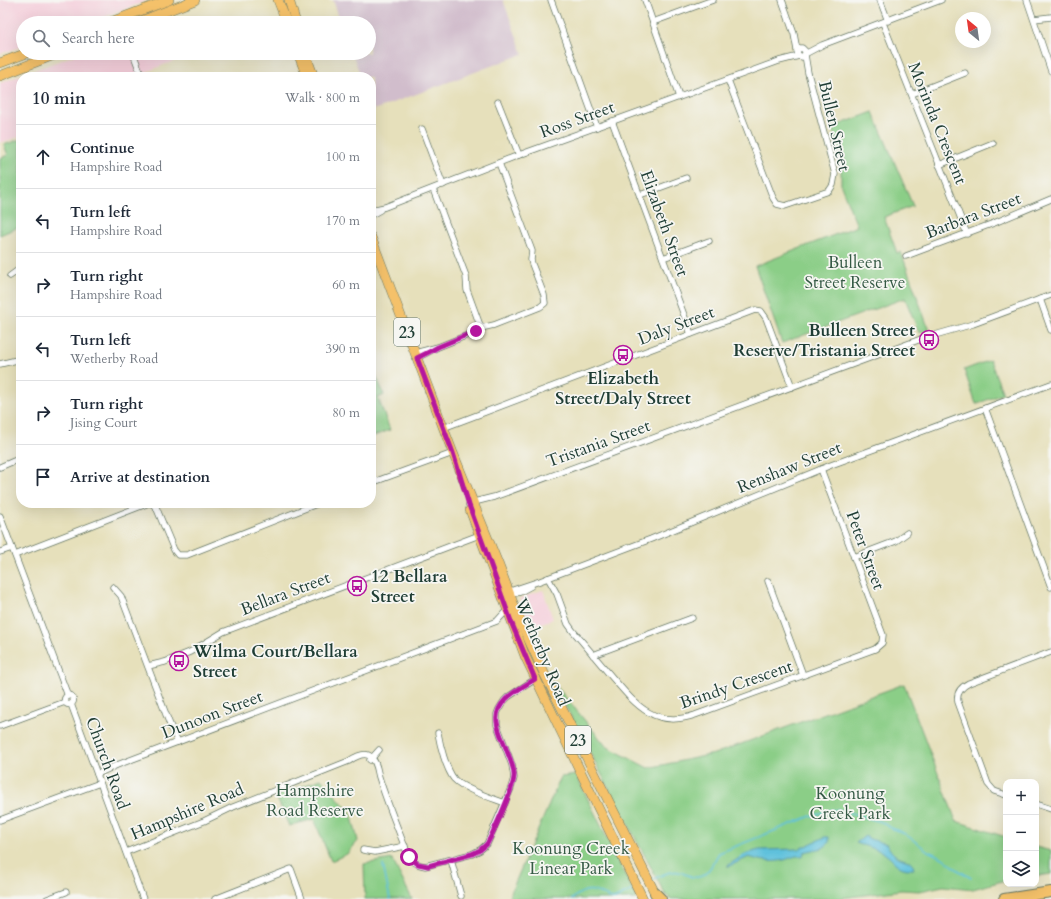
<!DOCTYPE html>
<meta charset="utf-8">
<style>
:root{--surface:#fff;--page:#f6f6f7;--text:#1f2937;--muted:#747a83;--line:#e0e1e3}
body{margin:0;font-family:Cardo,serif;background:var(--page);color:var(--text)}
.controls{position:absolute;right:12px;bottom:12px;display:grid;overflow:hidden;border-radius:8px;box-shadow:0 4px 16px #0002}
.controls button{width:36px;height:36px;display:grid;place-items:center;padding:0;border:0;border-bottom:1px solid var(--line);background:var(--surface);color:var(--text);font:20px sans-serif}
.compass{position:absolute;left:955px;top:12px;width:36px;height:36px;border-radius:50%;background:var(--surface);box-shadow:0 4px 16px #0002;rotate:331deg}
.stop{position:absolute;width:12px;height:12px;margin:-9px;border:3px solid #b5179e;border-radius:50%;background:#fff}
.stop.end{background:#b5179e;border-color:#fff;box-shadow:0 1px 4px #0008}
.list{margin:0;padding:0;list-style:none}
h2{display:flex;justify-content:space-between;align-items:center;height:52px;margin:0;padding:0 16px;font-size:17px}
h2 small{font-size:13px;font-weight:400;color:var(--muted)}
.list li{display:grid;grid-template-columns:26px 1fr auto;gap:12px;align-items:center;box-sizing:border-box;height:64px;padding:0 16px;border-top:1px solid var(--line)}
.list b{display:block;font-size:15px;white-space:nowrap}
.list p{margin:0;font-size:13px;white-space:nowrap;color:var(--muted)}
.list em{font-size:13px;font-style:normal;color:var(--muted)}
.icon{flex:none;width:22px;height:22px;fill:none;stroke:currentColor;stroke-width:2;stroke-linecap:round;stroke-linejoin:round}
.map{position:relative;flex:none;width:1051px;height:899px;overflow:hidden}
.search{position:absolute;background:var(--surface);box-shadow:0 4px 16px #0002;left:16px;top:16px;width:360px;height:44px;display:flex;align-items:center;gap:10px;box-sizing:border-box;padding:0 14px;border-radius:22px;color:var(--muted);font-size:15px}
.panel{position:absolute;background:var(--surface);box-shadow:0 4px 16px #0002;left:16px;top:72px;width:360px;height:436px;border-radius:16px}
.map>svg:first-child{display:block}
.built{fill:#f5cfdb}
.industrial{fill:#d1bdcc}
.green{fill:#8bce87;stroke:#55865e}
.water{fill:#5ec1dc;stroke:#3e7f88}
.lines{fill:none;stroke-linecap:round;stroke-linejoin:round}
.stream{stroke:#5ec1dc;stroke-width:1.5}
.street-casing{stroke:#657663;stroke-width:7}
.primary-casing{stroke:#657663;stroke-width:10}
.highway-casing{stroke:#657663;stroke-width:12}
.street{stroke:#fff;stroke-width:5.5}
.primary{stroke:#f4c16a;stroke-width:9}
.highway{stroke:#f4c16a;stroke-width:10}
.route{stroke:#b5179e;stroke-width:5}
.labels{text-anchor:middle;stroke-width:3.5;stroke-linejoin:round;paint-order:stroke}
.shield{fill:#f6f6f2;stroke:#60746d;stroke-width:1}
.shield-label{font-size:16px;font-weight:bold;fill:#1f3d34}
.street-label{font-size:17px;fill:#1f3d34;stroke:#f6f6f2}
.park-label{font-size:17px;fill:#355a45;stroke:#f6f6f2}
.poi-label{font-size:17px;font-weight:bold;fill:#1f3d34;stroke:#f6f6f2;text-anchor:start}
</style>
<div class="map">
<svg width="1051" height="899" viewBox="0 0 1051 899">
<rect width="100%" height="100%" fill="#f6f6f2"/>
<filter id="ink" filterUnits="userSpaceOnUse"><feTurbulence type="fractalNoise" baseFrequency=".025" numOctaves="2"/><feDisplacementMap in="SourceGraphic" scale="8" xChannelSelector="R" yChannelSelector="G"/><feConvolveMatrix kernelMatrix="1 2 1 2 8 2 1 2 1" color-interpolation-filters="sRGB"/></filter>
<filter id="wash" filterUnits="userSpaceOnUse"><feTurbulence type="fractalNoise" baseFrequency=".012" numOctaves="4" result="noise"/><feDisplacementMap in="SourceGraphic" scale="16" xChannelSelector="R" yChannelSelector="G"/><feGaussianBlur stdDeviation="0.9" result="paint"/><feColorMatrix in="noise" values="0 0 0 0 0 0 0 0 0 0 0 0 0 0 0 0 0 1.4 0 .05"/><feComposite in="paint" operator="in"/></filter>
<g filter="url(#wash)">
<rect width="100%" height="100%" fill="#e6e0bb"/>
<g class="built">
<polygon points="0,0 149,0 88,23 23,23 23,46 0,54"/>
<polygon points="80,53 183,53 184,57 146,72 148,77 21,77 21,136 0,143 0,83"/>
<polygon points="543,590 553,619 531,627 520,598"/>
</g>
<polygon class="industrial" points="333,0 503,0 523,54 374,110 371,102 371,77 361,77 352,53 369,53 369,23 341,23"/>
<g class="green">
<polygon points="873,112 913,206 884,217 897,253 901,252 929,330 919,333 905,298 782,343 755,266 857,226 841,186 841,168 833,127"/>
<polygon points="21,139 21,226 0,235 0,158 8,155 4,145"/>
<polygon points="990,360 1003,394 976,404 964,370"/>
<polygon points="371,362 384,395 378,398 390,430 371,437"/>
<polygon points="552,681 606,746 648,768 714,754 904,684 956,821 1006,837 1006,880 973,889 943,886 920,891 901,890 835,899 671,899 665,894"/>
<polygon points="576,775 637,899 508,899 561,777"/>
<polygon points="321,779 351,813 358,841 347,854 331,861 314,819 289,826 276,796"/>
<polygon points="1036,847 1051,851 1051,874 1036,876"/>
<polygon points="392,859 412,899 365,899 364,864"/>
</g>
<g class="water">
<path d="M865 836 870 839 887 844C892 856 901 859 912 862L914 869C895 870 896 860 882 852 875 848 864 846 856 843Z"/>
<path d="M825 837H829V843L823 848 804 852 803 856C795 855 792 858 784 860 772 863 761 861 749 857L730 866H727L745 854 759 850 799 849Z"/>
</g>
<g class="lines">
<g class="stream">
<polyline points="383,865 390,899"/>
<path d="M652 880C660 876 670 870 679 872 684 873 688 876 693 877 707 880 713 862 719 853L811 816 831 810H840L882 822 889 827 905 834 928 851 943 858 958 870 971 878"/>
<path d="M572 899C589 885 594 891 613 899"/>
<polyline points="614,899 635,889"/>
</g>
</g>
</g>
<g filter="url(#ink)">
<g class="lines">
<defs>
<g id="street">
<polyline points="551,0 597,127"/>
<polyline points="645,0 679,97"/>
<polyline points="782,0 794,34 797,50"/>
<polyline points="880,0 888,21"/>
<polyline points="1027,0 1051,71"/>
<polyline points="1034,19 1051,17"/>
<polyline points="653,22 713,0"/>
<polyline points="883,23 967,234"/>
<polyline points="133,53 142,77"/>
<polyline points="805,54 805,51 802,48 800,48 797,51 798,55 802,57 805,54 822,45 941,0"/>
<polyline points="728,80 773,198 777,204 785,206 829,191 833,185 835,174 808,73 805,55"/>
<polyline points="912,94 965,73"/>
<polyline points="498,102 519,155"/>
<polyline points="612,121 691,334"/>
<polyline points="422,129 443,185"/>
<polyline points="939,165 993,143"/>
<polyline points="433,189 466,276 467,290 481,328"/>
<polyline points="640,195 686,178"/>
<polyline points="371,210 385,207 519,155 779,61 799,56"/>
<polyline points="371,215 380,210"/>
<polyline points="906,256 994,223 1051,199"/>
<polyline points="663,258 709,241"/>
<polyline points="10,276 21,268"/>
<polyline points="1040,299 1051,330"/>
<polyline points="415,353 438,347 473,333 481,328 494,325 540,307 545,303 544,295 532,264 531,260 532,251 499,163"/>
<polyline points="417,358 436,348"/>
<polyline points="0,364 21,359"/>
<polyline points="985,408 1051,587"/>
<polyline points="443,428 755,310 761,311 766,318 792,387"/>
<polyline points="0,467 21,458"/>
<polyline points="371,483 453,453"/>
<polyline points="151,503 156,507 174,550 178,555 187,555 319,503"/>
<polyline points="469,505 474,502 494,497 921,339 973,324 1051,295"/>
<polyline points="0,516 68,696"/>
<polyline points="0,552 12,548"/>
<polyline points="15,555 149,503"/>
<polyline points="854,557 896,541 907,533"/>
<path d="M548 578 557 594 568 624 573 631C586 646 598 661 611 676 635 704 654 729 695 715L875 649 882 643 883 635 821 469"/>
<polyline points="768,581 803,675"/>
<polyline points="113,587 121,596 170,725 178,742"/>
<polyline points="507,592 540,581 651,539 831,465 1051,384"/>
<polyline points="508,595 520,592 531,586"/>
<polyline points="593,655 692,618"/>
<polyline points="148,666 165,662 190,652 223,632 482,534"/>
<circle cx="69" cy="700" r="4.5"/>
<polyline points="71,704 143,899"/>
<polyline points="0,726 65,702"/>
<path d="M438 733C440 745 446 769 454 779 463 789 492 798 505 803"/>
<polyline points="370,760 379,750"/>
<polyline points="97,774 117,765 497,621 507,610"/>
<path d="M1006 795 994 791 988 784 958 702C956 693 961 687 969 683L1051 652"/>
<polyline points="1036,804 1051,809"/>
<polyline points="0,820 100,783"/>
<polyline points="363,850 375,852 405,846"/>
<path d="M126 852 204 821 233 807 349 761C355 757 365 751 371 757 377 762 377 770 379 777 387 803 398 829 408 855 411 861 417 865 425 866L472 854 480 850 487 844 511 788 514 778 512 765 497 725V714L499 709 504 701 508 697 537 678"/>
<polyline points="451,860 461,896"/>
<polyline points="47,899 66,892"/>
<polyline points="215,899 291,869 302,899"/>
</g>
<g id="primary">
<polyline points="278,0 287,23"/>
<polyline points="289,0 296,23"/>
<polyline points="108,23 169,0"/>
<polyline points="136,23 195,0"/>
<polyline points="298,53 307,77"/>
<polyline points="305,53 314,77"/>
<polyline points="0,63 27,53"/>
<polyline points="0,76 59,53"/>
<polyline points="371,237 453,453 499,566 518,616 544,673 658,899"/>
<polyline points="470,510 525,656 583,777 643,899"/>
</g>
<g id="highway">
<polyline points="655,893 661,899"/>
<polyline points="1004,899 1051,892"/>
</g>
</defs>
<use href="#street" class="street-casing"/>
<use href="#primary" class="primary-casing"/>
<use href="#highway" class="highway-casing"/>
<use href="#street" class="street"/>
<use href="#primary" class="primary"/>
<use href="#highway" class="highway"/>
</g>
</g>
<g class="lines" filter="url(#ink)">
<path class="route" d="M409 857 418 864 428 866 472 854 480 850 487 844C493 833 515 786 514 775 514 767 510 759 507 751 504 742 498 732 497 722 494 700 520 689 535 679L512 624 469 505 453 453 417 358 431 351 438 347 476 331"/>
</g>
<defs>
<symbol id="bus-ring" viewBox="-11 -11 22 22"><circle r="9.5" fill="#f6f6f2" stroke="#b5179e" stroke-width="1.5"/><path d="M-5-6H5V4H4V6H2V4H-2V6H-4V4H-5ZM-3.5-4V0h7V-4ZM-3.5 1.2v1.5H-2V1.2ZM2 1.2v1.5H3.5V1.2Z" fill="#b5179e"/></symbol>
</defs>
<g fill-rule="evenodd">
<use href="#bus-ring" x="918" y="329" width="22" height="22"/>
<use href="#bus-ring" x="612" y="344" width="22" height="22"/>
<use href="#bus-ring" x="346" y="575" width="22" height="22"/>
<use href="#bus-ring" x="168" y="650" width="22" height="22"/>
</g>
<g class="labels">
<g class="shield">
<rect x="394" y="318" width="26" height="28" rx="3"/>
<rect x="565" y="726" width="26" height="28" rx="3"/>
</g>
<g class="shield-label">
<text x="407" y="338">23</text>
<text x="578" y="746">23</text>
</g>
<g class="street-label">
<text transform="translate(577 119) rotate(-20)" y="6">Ross Street</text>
<text transform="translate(938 123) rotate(68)" y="6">Morinda Crescent</text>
<text transform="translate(835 126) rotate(77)" y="6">Bullen Street</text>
<text transform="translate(973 215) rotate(-21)" y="6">Barbara Street</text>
<text transform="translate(665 223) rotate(70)" y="6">Elizabeth Street</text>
<text transform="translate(676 325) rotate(-21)" y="6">Daly Street</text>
<text transform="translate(598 443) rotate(-20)" y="6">Tristania Street</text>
<text transform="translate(789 467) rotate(-22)" y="6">Renshaw Street</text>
<text transform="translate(866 550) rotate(70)" y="6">Peter Street</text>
<text transform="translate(285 593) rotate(-21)" y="6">Bellara Street</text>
<text transform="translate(543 652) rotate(67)" y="6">Wetherby Road</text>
<text transform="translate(736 684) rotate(-19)" y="6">Brindy Crescent</text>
<text transform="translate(212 714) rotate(-21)" y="6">Dunoon Street</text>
<text transform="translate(108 763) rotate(70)" y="6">Church Road</text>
<text transform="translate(187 811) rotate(-23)" y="6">Hampshire Road</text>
</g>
<g class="park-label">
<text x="855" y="268">Bulleen<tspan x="855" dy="20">Street Reserve</tspan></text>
<text x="315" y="796">Hampshire<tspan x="315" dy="20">Road Reserve</tspan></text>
<text x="850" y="799">Koonung<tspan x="850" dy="20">Creek Park</tspan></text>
<text x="571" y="854">Koonung Creek<tspan x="571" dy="20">Linear Park</tspan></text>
</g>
<g class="poi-label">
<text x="915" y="336" text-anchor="end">Bulleen Street<tspan x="915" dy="20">Reserve/Tristania Street</tspan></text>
<text x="623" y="384" text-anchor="middle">Elizabeth<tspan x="623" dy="20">Street/Daly Street</tspan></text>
<text x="371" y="582">12 Bellara<tspan x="371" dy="20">Street</tspan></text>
<text x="193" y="657">Wilma Court/Bellara<tspan x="193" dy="20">Street</tspan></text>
</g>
</g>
</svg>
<div class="controls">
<button>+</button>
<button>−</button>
<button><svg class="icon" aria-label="layers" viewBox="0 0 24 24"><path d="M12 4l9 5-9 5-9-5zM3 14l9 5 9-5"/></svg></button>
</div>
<svg class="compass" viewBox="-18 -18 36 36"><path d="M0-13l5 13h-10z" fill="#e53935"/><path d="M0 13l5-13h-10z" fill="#747a83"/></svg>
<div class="stop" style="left:409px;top:857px"></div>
<div class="stop end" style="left:476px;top:331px"></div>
<div class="search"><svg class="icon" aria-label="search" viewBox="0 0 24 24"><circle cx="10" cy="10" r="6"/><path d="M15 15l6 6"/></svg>Search here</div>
<section class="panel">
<h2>10 min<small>Walk · 800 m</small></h2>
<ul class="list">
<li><svg class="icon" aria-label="ahead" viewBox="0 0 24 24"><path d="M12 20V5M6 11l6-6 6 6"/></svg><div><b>Continue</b><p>Hampshire Road</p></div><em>100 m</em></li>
<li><svg class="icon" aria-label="left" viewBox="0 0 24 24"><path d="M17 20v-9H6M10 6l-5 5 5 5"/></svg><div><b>Turn left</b><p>Hampshire Road</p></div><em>170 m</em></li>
<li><svg class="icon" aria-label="right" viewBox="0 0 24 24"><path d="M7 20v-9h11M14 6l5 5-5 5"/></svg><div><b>Turn right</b><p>Hampshire Road</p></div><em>60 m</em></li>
<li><svg class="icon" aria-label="left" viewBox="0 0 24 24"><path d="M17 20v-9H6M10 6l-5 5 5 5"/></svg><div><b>Turn left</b><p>Wetherby Road</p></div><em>390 m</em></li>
<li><svg class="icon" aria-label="right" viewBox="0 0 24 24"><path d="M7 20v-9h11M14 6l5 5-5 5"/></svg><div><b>Turn right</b><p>Jising Court</p></div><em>80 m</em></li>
<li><svg class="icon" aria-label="arrive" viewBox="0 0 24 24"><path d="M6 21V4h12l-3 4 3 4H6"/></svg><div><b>Arrive at destination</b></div></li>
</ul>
</section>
</div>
